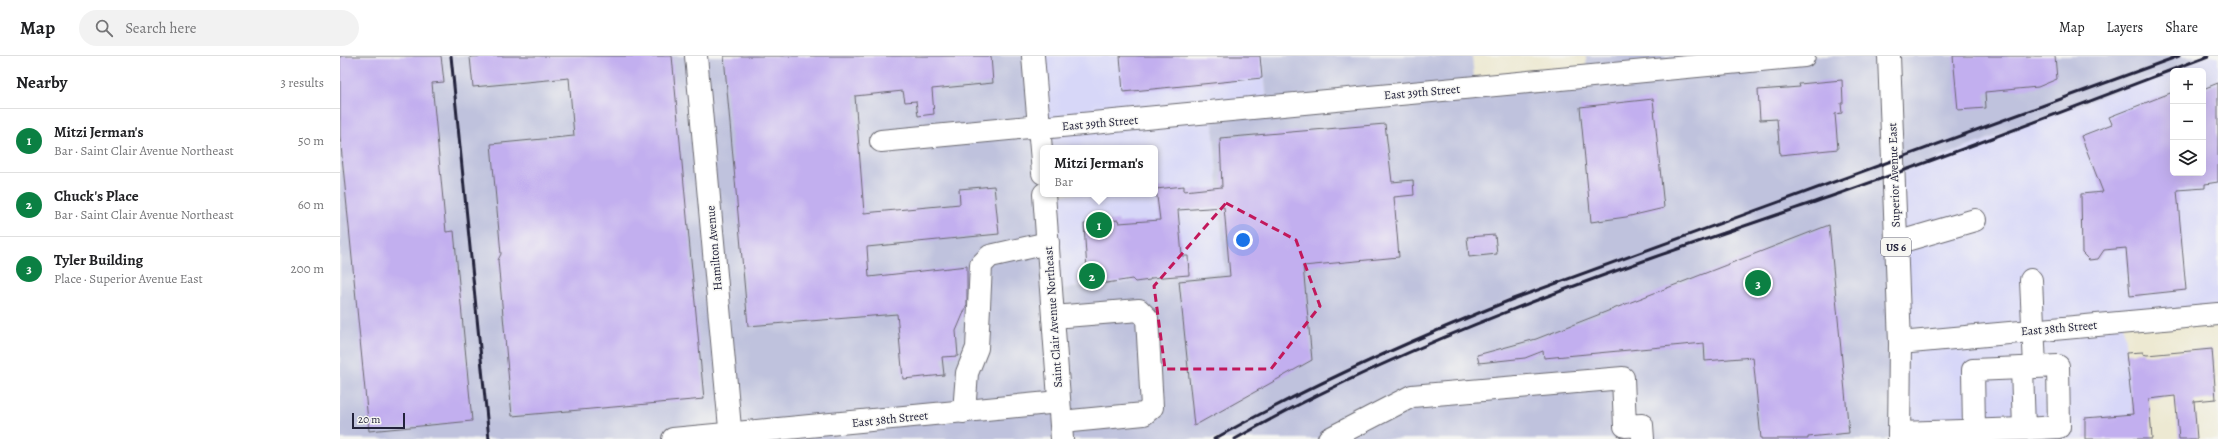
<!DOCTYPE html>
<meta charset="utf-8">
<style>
:root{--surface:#fff;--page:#f2f2f2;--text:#202124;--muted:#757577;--line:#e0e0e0;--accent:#0b8043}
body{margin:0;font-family:Alegreya,serif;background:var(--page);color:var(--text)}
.controls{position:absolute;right:12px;top:12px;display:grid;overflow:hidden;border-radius:6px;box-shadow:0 4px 16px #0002}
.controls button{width:36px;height:36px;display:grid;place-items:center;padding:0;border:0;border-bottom:1px solid var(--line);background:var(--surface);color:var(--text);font:20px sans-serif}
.scale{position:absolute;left:12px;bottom:10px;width:53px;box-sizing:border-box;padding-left:4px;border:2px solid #22223b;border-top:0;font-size:11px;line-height:14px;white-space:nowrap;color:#22223b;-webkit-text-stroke:3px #f6f6f2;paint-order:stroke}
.you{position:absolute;left:903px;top:184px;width:14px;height:14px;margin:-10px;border:3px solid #fff;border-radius:50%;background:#1a73e8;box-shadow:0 0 0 6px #1a73e833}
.badge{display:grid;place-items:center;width:26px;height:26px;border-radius:50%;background:var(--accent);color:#fff;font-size:13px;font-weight:700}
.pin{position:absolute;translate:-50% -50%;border:2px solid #fff;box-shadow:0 1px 4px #0006}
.popup{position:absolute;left:700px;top:89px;width:118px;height:52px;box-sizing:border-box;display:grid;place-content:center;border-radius:6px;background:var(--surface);filter:drop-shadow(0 1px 3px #0005);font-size:13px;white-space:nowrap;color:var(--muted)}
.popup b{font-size:15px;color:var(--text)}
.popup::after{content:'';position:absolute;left:50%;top:100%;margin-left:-8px;border:8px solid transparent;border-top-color:var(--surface)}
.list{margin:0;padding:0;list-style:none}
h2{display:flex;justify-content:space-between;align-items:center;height:52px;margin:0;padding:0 16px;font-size:17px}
h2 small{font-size:13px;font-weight:400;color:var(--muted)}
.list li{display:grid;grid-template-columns:26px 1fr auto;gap:12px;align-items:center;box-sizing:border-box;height:64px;padding:0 16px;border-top:1px solid var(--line)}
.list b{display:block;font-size:15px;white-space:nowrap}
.list p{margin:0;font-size:13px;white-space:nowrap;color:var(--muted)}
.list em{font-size:13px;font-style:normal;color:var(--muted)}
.icon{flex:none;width:22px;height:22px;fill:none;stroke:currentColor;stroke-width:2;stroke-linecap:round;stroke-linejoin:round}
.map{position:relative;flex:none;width:1878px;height:383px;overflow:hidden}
header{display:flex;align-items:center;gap:24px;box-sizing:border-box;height:56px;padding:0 20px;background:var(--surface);border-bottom:1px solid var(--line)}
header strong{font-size:19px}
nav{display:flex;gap:22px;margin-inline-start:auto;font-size:14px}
.search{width:280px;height:36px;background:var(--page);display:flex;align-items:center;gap:10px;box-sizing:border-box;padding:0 14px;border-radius:22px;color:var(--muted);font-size:15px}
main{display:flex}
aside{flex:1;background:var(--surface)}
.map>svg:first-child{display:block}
.built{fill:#d7d7f8;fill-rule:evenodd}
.industrial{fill:#bfc2dd}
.building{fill:#c2afef}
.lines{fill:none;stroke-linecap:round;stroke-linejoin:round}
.minor-casing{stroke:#696870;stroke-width:24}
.major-casing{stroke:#696870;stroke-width:24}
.minor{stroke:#fff;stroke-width:22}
.major{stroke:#fff;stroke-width:22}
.rail{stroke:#22223b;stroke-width:3}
.marked{fill:none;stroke:#c2185b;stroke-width:3;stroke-dasharray:8 5;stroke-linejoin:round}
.labels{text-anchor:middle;stroke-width:3;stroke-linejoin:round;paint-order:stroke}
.shield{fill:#f6f6f2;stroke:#626272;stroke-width:1}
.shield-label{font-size:11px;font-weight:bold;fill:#22223b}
.street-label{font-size:12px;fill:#22223b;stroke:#f6f6f2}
</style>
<header>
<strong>Map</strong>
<div class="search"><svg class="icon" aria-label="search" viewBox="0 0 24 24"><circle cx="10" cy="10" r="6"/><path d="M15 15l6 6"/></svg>Search here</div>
<nav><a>Map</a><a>Layers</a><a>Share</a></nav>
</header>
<main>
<aside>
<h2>Nearby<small>3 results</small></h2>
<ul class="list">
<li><span class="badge">1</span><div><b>Mitzi Jerman's</b><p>Bar · Saint Clair Avenue Northeast</p></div><em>50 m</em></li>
<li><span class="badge">2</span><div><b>Chuck's Place</b><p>Bar · Saint Clair Avenue Northeast</p></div><em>60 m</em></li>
<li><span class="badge">3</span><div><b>Tyler Building</b><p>Place · Superior Avenue East</p></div><em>200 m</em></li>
</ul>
</aside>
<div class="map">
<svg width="1878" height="383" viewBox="0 0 1878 383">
<rect width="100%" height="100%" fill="#f6f6f2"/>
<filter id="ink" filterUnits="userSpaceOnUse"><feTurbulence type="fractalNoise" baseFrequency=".025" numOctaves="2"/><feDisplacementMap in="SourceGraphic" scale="8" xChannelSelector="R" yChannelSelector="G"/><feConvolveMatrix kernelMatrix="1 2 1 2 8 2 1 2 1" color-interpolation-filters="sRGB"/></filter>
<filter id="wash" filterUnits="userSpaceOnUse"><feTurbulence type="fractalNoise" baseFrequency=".012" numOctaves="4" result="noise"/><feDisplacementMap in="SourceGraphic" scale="16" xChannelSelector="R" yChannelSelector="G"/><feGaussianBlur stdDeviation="0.9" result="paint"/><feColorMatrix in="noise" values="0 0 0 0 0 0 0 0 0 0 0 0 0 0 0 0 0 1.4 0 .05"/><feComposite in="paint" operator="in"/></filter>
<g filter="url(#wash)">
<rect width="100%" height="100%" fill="#ede9d2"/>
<g class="built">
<polygon points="693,0 922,0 928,51 872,56 885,216 711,234 704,138 815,138 815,92 703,92"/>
<path d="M1867 0H1878V258L1783 267 1795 383H1559L1554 119ZM1833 15H1863V117H1833Z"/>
</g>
<polygon class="industrial" points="0,0 693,0 712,234 885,216 872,56 928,51 922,0 1132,0 1135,31 1247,20 1246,0 1867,0 1554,119 1559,383 0,383"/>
<g id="blocks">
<g class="building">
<polygon points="0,0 101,0 104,26 92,27 106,176 114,175 132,365 29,375 0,80"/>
<polygon points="147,0 332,0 364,343 172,360 158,204 161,198 151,88 234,80 229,22 133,31 130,1"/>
<polygon points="384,0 651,0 653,27 592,33 594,58 578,60 576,45 565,46 563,35 515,40 524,157 620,148 619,133 654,130 659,178 527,191 529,221 627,210 627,249 616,275 618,300 602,301 604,319 563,323 557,258 408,270"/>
<polygon points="780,0 920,0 922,22 783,36"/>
<polygon points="1613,0 1715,0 1717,23 1698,31 1645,36 1646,52 1618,54"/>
<polygon points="1502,24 1503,47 1501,47 1502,57 1495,58 1498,93 1440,99 1437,63 1420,64 1418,34 1460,31 1459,28"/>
<polygon points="1878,27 1878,126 1865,128 1865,132 1837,134 1846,234 1790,240 1786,192 1764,194 1758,203 1749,204 1742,197 1741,138 1763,136 1741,80 1772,68 1769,61 1833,36 1833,117 1863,117 1863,33"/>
<polygon points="1313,43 1324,152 1286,161 1251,166 1240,51"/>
<polygon points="1045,68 1052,126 1073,124 1074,139 1054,141 1059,201 963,210 972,304 854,370 839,225 890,220 884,151 838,154 842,200 848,200 849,219 811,222 810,224 795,226 792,223 748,230 744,168 778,164 779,167 820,164 816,133 844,130 844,135 882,131 880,82"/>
<polygon points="1489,169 1509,377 1468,381 1468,383 1421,383 1413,301 1365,305 1364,287 1204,302 1203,295 1185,302 1139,307 1137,299 1196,283"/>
<polygon points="1155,179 1157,198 1129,201 1127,181"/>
<polygon points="1872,293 1876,343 1854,345 1857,383 1839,383 1835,340 1809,343 1812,383 1745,383 1745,362 1793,358 1786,297 1803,296 1803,298 1807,299"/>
</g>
</g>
</g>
<g filter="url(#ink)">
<use href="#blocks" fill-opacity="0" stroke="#696870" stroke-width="1"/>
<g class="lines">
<defs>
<g id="minor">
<polyline points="356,0 391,383"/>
<polyline points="700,72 1464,0"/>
<polyline points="541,85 700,70"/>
<polyline points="1556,187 1635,164"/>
<polyline points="1691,224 1695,311 1718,310 1719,371 1684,373 1682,312 1695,311"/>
<polyline points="713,261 799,254 807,262 812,351 804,358 721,366"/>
<polyline points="1560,287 1878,258"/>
<polyline points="624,356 627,317 637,292 641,209 650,200 708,187"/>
<polyline points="1634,374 1633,314 1682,312"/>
<polyline points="1559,377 1684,373"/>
<polyline points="333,383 719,346"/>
<polyline points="989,383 1072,340 1283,322 1285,370 1302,369 1303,383"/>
</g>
<g id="major">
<polyline points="693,0 703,117"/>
<polyline points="1549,0 1560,287 1559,383"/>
<polyline points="704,138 722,383"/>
</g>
</defs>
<use href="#minor" class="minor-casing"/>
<use href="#major" class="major-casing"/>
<use href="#minor" class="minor"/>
<use href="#major" class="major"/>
<g class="rail">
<polyline points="111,0 149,383"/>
<path d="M874 383C971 329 1071 284 1173 243L1839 0"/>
<path d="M895 383C1081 277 1296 207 1498 138 1622 95 1745 47 1868 0"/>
</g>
</g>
</g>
<path class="marked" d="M886 147 956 184 980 250 931 313H825L814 230Z"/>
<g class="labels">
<rect class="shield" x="1541" y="182" width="30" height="18" rx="3"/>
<g class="shield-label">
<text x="1556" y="195">US 6</text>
</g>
<g class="street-label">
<text transform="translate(1082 36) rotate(-5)" y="4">East 39th Street</text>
<text transform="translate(760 67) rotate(-5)" y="4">East 39th Street</text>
<text transform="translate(1554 119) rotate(-92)" y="4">Superior Avenue East</text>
<text transform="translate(374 192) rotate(-95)" y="4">Hamilton Avenue</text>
<text transform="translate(713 261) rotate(-94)" y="4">Saint Clair Avenue Northeast</text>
<text transform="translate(1719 272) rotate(-5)" y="4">East 38th Street</text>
<text transform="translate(550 363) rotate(-6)" y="4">East 38th Street</text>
</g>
</g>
</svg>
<div class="controls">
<button>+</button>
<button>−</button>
<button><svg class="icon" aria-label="layers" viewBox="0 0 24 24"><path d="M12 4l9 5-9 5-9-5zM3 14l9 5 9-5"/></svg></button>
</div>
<div class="scale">20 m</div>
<div class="you"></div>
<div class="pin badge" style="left:759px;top:169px">1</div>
<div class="popup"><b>Mitzi Jerman's</b>Bar</div>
<div class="pin badge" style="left:752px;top:220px">2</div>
<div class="pin badge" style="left:1418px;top:227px">3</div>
</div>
</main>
